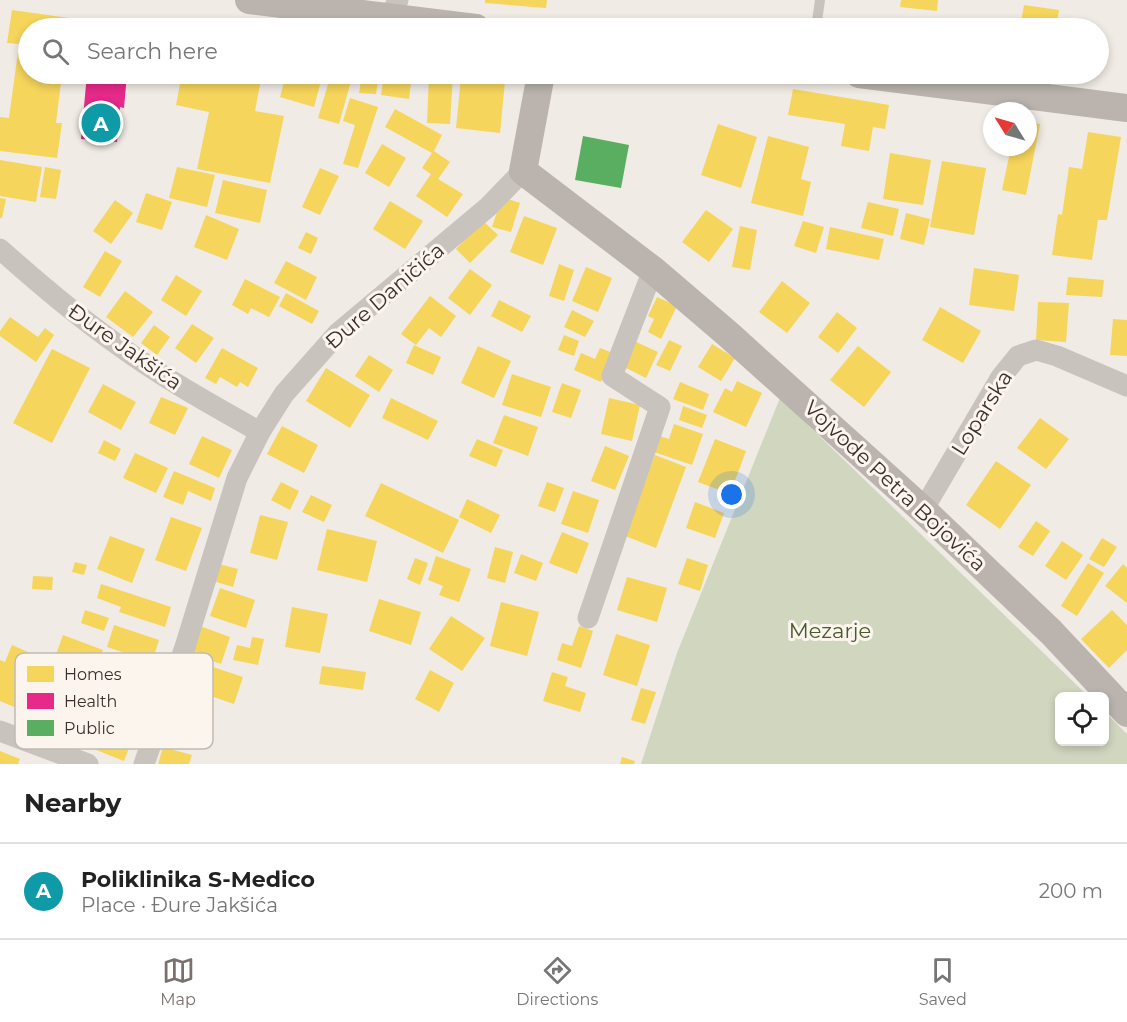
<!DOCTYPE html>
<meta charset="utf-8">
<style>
:root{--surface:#fff;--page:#f6f6f6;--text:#222;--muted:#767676;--line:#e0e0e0;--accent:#7a716c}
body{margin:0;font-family:Montserrat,sans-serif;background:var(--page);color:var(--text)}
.controls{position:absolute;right:18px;bottom:18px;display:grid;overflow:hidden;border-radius:9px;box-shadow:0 3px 9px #0003}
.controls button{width:54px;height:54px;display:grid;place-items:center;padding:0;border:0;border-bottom:2px solid var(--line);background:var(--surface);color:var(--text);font:30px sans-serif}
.compass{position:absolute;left:983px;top:102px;width:54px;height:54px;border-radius:50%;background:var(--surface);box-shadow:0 3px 9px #0003;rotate:307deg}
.you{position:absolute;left:732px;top:495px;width:21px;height:21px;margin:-15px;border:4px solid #fff;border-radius:50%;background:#1a73e8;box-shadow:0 0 0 9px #1a73e833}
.badge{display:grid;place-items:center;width:39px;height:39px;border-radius:50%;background:var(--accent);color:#fff;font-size:20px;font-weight:700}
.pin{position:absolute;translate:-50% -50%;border:3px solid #fff;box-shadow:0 2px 6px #0006}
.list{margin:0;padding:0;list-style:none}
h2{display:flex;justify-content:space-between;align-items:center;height:78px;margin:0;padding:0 24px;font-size:26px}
h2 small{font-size:20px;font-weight:400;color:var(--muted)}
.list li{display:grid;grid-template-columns:39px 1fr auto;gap:18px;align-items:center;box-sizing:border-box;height:96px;padding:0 24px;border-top:2px solid var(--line)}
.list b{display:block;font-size:22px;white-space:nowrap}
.list p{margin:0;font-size:20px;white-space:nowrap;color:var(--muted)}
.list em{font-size:20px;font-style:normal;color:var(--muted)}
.icon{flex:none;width:33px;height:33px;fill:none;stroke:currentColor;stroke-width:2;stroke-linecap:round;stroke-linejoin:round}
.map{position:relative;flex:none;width:1127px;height:764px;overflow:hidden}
.search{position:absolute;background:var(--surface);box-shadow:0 3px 9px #0003;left:18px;right:18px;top:18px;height:66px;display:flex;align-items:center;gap:15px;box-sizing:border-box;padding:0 21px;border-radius:33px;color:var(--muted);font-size:22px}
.sheet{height:174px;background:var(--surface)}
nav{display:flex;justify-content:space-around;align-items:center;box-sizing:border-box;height:84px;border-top:2px solid var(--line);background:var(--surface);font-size:16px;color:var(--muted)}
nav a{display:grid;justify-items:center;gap:3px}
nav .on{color:var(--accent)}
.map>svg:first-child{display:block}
.green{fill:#d1d6bf}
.homes{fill:#f6d55c}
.health{fill:#e7298a}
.public{fill:#5aae61}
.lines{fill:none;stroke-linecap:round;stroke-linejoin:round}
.lane{stroke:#c9c3be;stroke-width:10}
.street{stroke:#c9c3be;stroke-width:21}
.secondary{stroke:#bab3ae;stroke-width:28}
.labels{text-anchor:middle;stroke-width:6;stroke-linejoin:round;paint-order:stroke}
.street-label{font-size:21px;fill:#3b302b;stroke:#fbf5ee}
.park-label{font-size:21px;fill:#4a5a2e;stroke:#fbf5ee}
.key{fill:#fbf5ee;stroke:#c1bab4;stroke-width:1.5}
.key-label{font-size:16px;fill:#3b302b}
</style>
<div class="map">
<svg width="1127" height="764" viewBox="0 0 1127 764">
<rect width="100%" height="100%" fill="#f0ebe5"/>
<polygon class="green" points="780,398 1088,696 1060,696 1060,742 1104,742 1105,712 1127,734 1127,764 641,764 677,653"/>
<g class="homes">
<polygon points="485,0 547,0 546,8 485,3"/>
<polygon points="901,0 938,0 937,11 900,7"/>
<polygon points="1024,5 1059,10 1056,28 1020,28"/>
<polygon points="12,10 69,18 68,28 28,28 28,74 62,74 56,123 62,123 57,158 0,151 0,117 9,118 19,44 7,43"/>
<polygon points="182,74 262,74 255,111 284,116 270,183 197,169 209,112 176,105"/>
<polygon points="286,74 323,74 314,107 280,97"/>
<polygon points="331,74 353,74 339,124 318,118"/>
<polygon points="362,74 379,74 376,94 359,93"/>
<polygon points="384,74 412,74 409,99 381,95"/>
<polygon points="429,74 453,74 450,124 427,123"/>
<polygon points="461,77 505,81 500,133 456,128"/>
<polygon points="793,89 889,105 885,129 873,127 869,151 841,146 845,124 788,115"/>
<polygon points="350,98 378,107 358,168 343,164 355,125 343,121"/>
<polygon points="395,109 442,135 434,151 450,162 438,179 463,194 447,217 416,196 431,174 422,168 432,153 385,127"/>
<polygon points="1028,122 1040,124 1026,195 1002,190 1011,147 1028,147"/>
<polygon points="718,124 757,137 741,188 701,175"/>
<polygon points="1088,132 1121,137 1107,220 1098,220 1092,260 1052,255 1058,214 1062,215 1069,167 1082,169"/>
<polygon points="768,136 809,147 801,179 811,182 803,216 751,203"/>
<polygon points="382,144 406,158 389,187 365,173"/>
<polygon points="890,153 931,160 923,205 883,199"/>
<polygon points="0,160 42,167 36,202 0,196"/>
<polygon points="942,161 986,168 974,235 930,227"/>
<polygon points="45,167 61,170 56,199 40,197"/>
<polygon points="177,167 215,175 207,207 169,198"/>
<polygon points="320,168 339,176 320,215 302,207"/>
<polygon points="223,180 267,190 260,223 215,213"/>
<polygon points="146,193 172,202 162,230 136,222"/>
<polygon points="502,197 520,203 511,232 492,227"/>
<polygon points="0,198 6,199 2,218 0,218"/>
<polygon points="115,200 133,213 111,244 93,231"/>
<polygon points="390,201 423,221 405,249 373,229"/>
<polygon points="868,202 899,209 893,236 861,228"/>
<polygon points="706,210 733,229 709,262 682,242"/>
<polygon points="906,213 930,219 924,245 900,239"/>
<polygon points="206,215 239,229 227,260 194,247"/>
<polygon points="524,216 557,228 543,265 510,252"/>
<polygon points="483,221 498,235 470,263 456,249"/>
<polygon points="803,221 824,227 816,253 794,246"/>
<polygon points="740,226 757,230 750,270 732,267"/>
<polygon points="830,227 884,239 879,260 826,249"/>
<polygon points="306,232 318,238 311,254 298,248"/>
<polygon points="105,251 122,261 100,297 83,287"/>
<polygon points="286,261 317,277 306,300 274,283"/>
<polygon points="559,264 574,270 564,301 549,296"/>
<polygon points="586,267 612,278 598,312 572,301"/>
<polygon points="974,268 1019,275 1014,311 969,305"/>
<polygon points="470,269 492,285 470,315 448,298"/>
<polygon points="176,275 202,291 186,316 161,300"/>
<polygon points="1068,277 1104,280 1102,297 1066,295"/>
<polygon points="245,279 280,297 269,317 251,308 248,314 232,305"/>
<polygon points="782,281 810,303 787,333 759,312"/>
<polygon points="125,291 153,312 133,337 106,317"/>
<polygon points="286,293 319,311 312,324 279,306"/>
<polygon points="430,296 456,316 441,337 429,328 416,345 401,334"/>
<polygon points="657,297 677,306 661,339 648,332 654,319 648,316"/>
<polygon points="499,300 531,316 522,332 491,316"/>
<polygon points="1038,302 1069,303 1066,342 1036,340"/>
<polygon points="940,307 981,331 963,363 922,340"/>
<polygon points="572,310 594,321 585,337 564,327"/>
<polygon points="837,312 857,328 838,353 818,337"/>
<polygon points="10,317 38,337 45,328 54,335 36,362 0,336 0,331"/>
<polygon points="1113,319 1127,320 1127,356 1110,355"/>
<polygon points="192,324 214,338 196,363 175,348"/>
<polygon points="154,325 170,337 157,355 141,343"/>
<polygon points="564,335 579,341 574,356 558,350"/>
<polygon points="669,340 682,346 670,371 656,365"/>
<polygon points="634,341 658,352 646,378 622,366"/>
<polygon points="712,344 735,358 721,381 698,367"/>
<polygon points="414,345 441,357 433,375 406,363"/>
<polygon points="478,346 511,361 494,398 461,383"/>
<polygon points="858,346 891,372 864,407 830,380"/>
<polygon points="222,348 258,368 248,387 240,382 237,387 220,377 216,384 205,378"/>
<polygon points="600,348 613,353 601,382 574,370 581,353 595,359"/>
<polygon points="52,349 90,368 52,443 13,423"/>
<polygon points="369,355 393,370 379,392 355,376"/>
<polygon points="326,368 370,395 350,428 306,401"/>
<polygon points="512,374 551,387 541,417 502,405"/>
<polygon points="737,381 762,393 746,427 713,412 725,388 732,392"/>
<polygon points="680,382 709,394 703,410 673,399"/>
<polygon points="562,383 581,390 571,418 552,412"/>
<polygon points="103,384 136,402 121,430 88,412"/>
<polygon points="161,397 188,408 175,435 149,423"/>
<polygon points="391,398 438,421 428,440 382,418"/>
<polygon points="609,398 640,405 632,441 601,434"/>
<polygon points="683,406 707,415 702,428 679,420"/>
<polygon points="504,415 538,427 528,456 493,443"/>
<polygon points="1040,418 1069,439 1046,469 1017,448"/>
<polygon points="674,424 703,434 692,465 651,451 657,435 669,439"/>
<polygon points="282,426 318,445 304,473 267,454"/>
<polygon points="202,436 232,450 219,478 189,464"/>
<polygon points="477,439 503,450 496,467 469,456"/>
<polygon points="715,439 746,451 730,494 698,482"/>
<polygon points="104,440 121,449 115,461 98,453"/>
<polygon points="605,446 629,456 615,490 591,481"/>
<polygon points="135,453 168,468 156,493 123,478"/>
<polygon points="655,455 686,467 656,548 625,536"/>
<polygon points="996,461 1031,485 1000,529 966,505"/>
<polygon points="174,471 215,488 211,501 188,491 183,505 163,497"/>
<polygon points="281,482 299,491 290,510 271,500"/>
<polygon points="547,482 564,488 555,512 538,506"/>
<polygon points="381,483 459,520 443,553 365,516"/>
<polygon points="573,491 599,500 588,533 561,524"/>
<polygon points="311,495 332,505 324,522 302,512"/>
<polygon points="467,499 500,515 491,533 459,517"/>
<polygon points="695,502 724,513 715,538 686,528"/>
<polygon points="260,515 288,522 277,560 250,553"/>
<polygon points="171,517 202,528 186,571 155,560"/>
<polygon points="1036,521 1050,531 1033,556 1018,547"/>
<polygon points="327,529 377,541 367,582 317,570"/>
<polygon points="562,532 589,543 577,574 549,563"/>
<polygon points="110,536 145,549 132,583 97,569"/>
<polygon points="1102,538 1117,547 1104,567 1089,559"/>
<polygon points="1062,541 1083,555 1066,580 1045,566"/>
<polygon points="495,547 513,552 505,583 487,578"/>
<polygon points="521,554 543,563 536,581 514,573"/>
<polygon points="436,556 471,569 459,602 439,595 443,586 428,580"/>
<polygon points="415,558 428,563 420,585 407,579"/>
<polygon points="687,558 708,565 700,591 678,584"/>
<polygon points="75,562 87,565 84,575 72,572"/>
<polygon points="1088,563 1104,573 1077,616 1061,606"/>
<polygon points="219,564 238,569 233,587 213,581"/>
<polygon points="1123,564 1127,568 1127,603 1105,586"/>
<polygon points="33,576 53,577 52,590 32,589"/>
<polygon points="627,577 667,588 657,622 617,610"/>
<polygon points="101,584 171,607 165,627 119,612 121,607 97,598"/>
<polygon points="220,588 255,600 246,628 210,616"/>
<polygon points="379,599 421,612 411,645 369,631"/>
<polygon points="501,602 539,612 527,656 490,646"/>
<polygon points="292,607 328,614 320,653 285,647"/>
<polygon points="85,610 109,618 104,631 81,623"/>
<polygon points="1112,610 1127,625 1127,650 1109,668 1081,639"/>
<polygon points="451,616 485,638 462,671 429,649"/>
<polygon points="114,625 159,640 152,662 107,647"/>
<polygon points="197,625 230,637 221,664 187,652"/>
<polygon points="579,626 593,631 581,668 557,660 562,643 572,646"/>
<polygon points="616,634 650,645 637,686 603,675"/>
<polygon points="63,635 103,650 93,678 53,663"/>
<polygon points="252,637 264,639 258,665 233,660 237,645 250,648"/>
<polygon points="12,645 46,660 40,676 54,682 40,718 0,701 0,660 5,662"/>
<polygon points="210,666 243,677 234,704 202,693"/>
<polygon points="322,666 366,672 363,690 319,684"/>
<polygon points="430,670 454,683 439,712 415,699"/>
<polygon points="552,672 568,677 565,686 586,693 580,712 543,701"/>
<polygon points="93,686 145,707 124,761 71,740"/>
<polygon points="641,688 656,692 645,724 631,720"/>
<polygon points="163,747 192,755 189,764 158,764"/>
<polygon points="0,751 20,759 18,764 0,764"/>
<polygon points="622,757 635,761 634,764 620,764"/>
</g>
<polygon class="health" points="87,74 127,74 124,108 120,107 117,142 81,139"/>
<polygon class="public" points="583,136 629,145 621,188 575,180"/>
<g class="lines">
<polyline class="lane" points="816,28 820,0"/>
<g class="street">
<polyline points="390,17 398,0"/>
<path d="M0 249C38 283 77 316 118 345 163 378 212 405 260 432"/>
<polyline points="923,510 1001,377 1018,356 1036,350 1057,356 1127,386"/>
<polyline points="588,618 660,407 612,376 653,270"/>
<polyline points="0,731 88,764"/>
<polyline points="144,764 185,647 237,478 260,432 284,394 338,333 488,207 523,171"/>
</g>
<g class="secondary">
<polyline points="249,0 476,28"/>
<polyline points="541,74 523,171 653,270 729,335 923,510 1051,632 1127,713"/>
<polyline points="859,74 1127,108"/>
</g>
</g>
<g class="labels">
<g class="street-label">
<text transform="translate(385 296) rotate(-41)" y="7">Đure Daničića</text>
<text transform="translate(125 347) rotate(35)" y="7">Đure Jakšića</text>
<text transform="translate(982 413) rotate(-58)" y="7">Loparska</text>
<text transform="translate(895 486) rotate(43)" y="7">Vojvode Petra Bojovića</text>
</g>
<g class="park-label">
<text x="830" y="638">Mezarje</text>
</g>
</g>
<rect x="15" y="653" width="198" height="96" rx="9" class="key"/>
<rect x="27" y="666" width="27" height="16" fill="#f6d55c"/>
<rect x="27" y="693" width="27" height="16" fill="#e7298a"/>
<rect x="27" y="720" width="27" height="16" fill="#5aae61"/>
<g class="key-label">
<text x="64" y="680">Homes</text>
<text x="64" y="707">Health</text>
<text x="64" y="734">Public</text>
</g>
</svg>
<div class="controls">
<button><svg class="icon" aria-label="locate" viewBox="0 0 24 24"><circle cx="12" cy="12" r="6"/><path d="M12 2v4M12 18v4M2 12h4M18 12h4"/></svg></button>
</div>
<svg class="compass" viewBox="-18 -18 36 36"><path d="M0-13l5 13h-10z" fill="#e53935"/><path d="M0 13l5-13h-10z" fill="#767676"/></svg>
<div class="you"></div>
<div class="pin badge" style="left:101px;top:123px;background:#0f9aa8">A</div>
<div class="search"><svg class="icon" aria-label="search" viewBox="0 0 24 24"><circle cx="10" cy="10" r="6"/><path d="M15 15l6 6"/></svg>Search here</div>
</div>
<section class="sheet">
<h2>Nearby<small></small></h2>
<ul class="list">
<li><span class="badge" style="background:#0f9aa8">A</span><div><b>Poliklinika S-Medico</b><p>Place · Đure Jakšića</p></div><em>200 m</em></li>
</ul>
</section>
<nav>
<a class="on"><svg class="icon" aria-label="map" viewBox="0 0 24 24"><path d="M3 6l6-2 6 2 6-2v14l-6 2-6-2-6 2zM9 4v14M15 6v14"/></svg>Map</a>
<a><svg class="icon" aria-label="directions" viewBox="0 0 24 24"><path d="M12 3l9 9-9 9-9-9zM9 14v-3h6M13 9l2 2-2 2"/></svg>Directions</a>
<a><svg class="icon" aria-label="saved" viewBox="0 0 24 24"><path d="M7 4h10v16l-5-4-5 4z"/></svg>Saved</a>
</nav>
